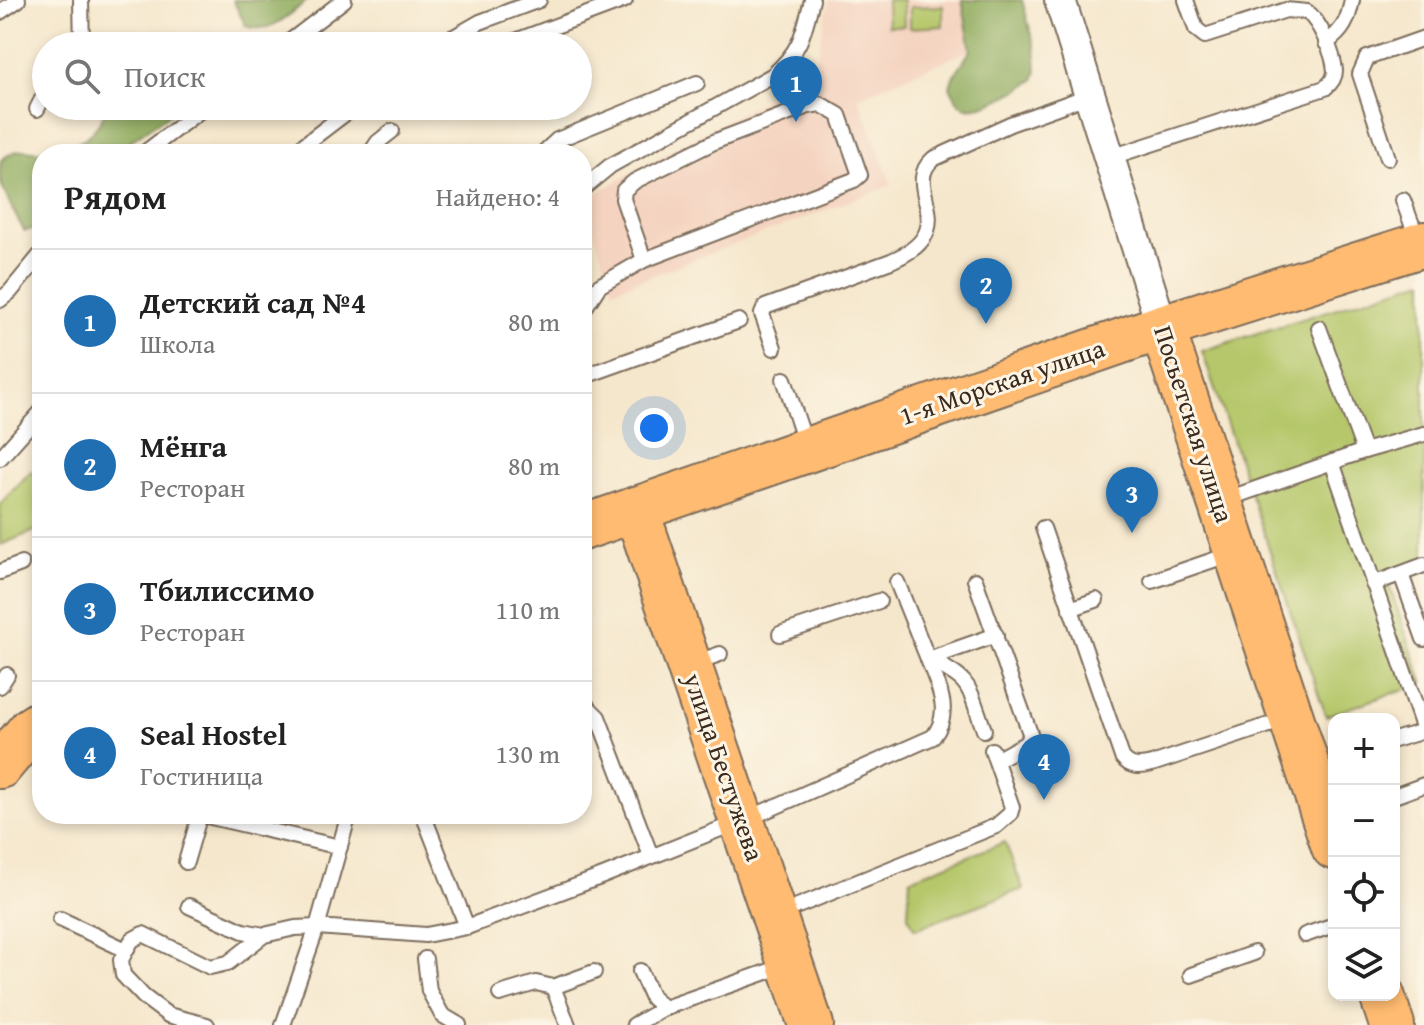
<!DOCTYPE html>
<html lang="ru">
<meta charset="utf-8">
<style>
:root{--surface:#fff;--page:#f6f6f6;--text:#222;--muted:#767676;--line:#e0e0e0;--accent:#1f6fb2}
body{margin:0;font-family:"Gentium Book Plus",serif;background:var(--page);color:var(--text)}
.controls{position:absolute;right:24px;bottom:24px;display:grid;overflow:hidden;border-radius:16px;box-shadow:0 4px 12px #0003}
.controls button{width:72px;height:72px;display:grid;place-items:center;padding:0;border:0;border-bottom:2px solid var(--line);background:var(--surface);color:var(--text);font:40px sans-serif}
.you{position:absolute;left:654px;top:428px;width:28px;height:28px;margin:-20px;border:6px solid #fff;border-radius:50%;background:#1a73e8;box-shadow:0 0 0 12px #1a73e833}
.badge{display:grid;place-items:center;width:52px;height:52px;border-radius:50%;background:var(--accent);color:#fff;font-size:26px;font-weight:700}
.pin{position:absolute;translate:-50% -66px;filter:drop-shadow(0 2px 4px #0008)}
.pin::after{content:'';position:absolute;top:42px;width:28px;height:24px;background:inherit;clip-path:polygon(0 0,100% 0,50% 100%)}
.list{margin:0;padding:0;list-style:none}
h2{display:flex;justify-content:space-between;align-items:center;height:104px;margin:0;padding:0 32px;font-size:34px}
h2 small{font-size:26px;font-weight:400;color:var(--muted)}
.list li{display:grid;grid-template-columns:52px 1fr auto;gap:24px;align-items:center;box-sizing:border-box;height:144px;padding:0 32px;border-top:2px solid var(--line)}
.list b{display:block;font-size:30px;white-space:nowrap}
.list p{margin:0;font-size:26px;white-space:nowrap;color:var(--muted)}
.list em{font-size:26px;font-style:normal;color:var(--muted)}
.icon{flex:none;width:44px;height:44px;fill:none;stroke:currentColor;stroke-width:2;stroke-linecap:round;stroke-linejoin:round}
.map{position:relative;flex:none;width:1424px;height:1025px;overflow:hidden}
.search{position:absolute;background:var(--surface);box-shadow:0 4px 12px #0003;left:32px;top:32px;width:560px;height:88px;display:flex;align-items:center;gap:20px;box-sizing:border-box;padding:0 28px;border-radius:44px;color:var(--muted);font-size:30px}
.panel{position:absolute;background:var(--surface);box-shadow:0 4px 12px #0003;left:32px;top:144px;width:560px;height:680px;border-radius:32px}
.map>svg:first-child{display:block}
.built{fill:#f4d3c0}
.green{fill:#b5c76a;stroke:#787844;stroke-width:2}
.forest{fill:#90ac5e;stroke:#666b3e;stroke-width:2}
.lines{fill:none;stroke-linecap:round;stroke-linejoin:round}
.lane-casing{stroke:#7c6c5b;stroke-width:18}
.street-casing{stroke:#7c6c5b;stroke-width:34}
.primary-casing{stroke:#7c6c5b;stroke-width:48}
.lane{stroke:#fff;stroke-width:14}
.street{stroke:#fff;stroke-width:30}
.primary{stroke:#ffbb71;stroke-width:44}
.labels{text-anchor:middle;stroke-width:6;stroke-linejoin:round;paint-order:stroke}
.street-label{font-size:26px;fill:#3b2a1e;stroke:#fcf5e5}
</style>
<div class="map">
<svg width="1424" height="1025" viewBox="0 0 1424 1025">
<rect width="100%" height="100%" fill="#fcf5e5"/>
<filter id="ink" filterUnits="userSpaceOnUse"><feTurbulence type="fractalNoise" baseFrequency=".0125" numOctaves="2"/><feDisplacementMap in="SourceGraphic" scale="16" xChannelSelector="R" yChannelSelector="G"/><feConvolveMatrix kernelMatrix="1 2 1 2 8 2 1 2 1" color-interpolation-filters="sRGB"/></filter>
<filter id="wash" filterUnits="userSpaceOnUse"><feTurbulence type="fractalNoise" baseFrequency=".006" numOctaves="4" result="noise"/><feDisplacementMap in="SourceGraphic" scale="32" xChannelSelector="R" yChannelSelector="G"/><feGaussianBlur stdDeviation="1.8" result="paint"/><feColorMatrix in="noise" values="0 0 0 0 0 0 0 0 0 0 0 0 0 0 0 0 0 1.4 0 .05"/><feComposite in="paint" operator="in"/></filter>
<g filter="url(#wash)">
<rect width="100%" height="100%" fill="#f5e7cc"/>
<polygon class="built" points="829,0 969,0 970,50 858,97 892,185 613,290 583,200 781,91 816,62"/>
<g class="green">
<polygon points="887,0 903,0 904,26 888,26"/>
<polygon points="943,6 943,26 910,28 910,7"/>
<polygon points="1424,280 1424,560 1385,574 1423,683 1326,716 1202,351"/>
<polygon points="31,471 42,480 42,528 0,545 0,504"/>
<polygon points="1005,842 1023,889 915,929 908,916 910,879"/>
</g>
<g class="forest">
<path d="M233 0H308C289 14 272 35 246 26Z"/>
<path d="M962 0H1022L1035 48 1037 71 1034 80C1021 89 974 117 960 104 956 100 953 92 950 87L953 77 971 50Z"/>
<path d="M106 106H181L112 154H42V226L25 231C20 226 1 186 0 179 0 173 0 165 1 160 26 142 25 154 50 152 75 151 102 130 106 106Z"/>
</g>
</g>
<g filter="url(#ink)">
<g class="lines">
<defs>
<g id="lane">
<polyline points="81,0 82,46"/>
<polyline points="0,12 18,0"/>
<polyline points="451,38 473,46"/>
<path d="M1326 43C1343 31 1348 21 1352 0"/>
<polyline points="284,46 344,0"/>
<polyline points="438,46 480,22 539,0"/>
<polyline points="502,46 625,0"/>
<polyline points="37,109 46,91"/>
<polyline points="143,154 206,106"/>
<polyline points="292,154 355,106"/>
<polyline points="370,154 378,142 392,131"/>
<polyline points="542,154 557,140 697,83"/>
<path d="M1108 158 1325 88C1330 84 1335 79 1335 71 1334 55 1320 21 1307 12L1286 10 1205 36 1196 29 1186 0"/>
<polyline points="1388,158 1360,74 1367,58 1424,38"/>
<path d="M582 189 610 166 773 75C801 50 803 35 812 0"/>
<polyline points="1403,200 1418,241"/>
<polyline points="0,300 10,292 42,253"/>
<polyline points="582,312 599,286 644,260 854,180 860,175 839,115 820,104 808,106 716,141 635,181 624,190 623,199 644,260"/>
<polyline points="1319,328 1364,451"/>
<path d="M774 348 762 314 765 307 891 261C967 229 899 188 933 159L1010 124 1088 96"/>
<polyline points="582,377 739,321"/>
<polyline points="784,379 806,445"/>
<polyline points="0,458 42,411"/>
<polyline points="1332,462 1424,730"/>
<polyline points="1224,500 1364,451 1424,434"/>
<path d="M1043 528 1122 757C1130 768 1140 767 1152 764L1287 719"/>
<polyline points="0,572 21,564"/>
<polyline points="1401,574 1424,639"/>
<polyline points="975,580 1031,736 1025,744 996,760"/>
<polyline points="1152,581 1231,554"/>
<path d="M897 582 928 659C973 682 967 683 984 730"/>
<polyline points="1373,584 1424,565"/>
<polyline points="1070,609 1096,600"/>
<polyline points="780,634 879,601"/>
<polyline points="694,663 720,654"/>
<polyline points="0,686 7,675"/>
<polyline points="582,705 586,705 598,717 651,856"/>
<polyline points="1394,740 1424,731"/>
<polyline points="1394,796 1424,785"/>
<polyline points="198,814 340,847"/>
<polyline points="423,814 467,927"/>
<polyline points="186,862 200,814"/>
<path d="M189 906 243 931 264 935 295 928 317 927 426 935 467 927 603 876 763 812 933 737C953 712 938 686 928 659L996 635"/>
<polyline points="778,914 996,826 1010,814 1012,807 992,750"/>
<polyline points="60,919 126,950 121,960 123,975 144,997 168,1015 207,1025"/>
<polyline points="1305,935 1334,925"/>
<polyline points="126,950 132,940 143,934 210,967 228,963 264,935"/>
<polyline points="425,959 429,991 442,1015 459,1025"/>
<polyline points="640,971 652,998 664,1008 787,965"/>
<polyline points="1191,975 1254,953"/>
<polyline points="553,987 594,972"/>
<polyline points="500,994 536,983 553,987 568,1025"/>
<polyline points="283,1025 317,927 349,814"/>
<polyline points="634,1025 664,1008"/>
</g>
<polyline id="street" points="1060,0 1162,327"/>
<g id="primary">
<polyline points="1162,327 1334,847"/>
<polyline points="636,509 811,1025"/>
<polyline points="582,528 1162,327 1424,244"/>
<polyline points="0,766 31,729 42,722"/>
<polyline points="1382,995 1392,1025"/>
</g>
</defs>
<use href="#lane" class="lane-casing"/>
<use href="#street" class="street-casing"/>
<use href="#primary" class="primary-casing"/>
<use href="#lane" class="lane"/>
<use href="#street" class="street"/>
<use href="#primary" class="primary"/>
</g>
</g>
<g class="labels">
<g class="street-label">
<text transform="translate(1002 382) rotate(-19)" y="9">1-я Морская улица</text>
<text transform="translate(1194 424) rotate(72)" y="9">Посьетская улица</text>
<text transform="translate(724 767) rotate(71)" y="9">улица Бестужева</text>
</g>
</g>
</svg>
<div class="controls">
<button>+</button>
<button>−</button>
<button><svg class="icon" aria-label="locate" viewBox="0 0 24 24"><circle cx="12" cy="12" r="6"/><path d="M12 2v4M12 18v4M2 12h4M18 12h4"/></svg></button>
<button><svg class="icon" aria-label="layers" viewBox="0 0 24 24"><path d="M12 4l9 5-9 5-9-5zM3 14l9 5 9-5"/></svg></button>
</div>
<div class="you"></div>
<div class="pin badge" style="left:796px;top:122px">1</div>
<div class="pin badge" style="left:986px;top:324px">2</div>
<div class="pin badge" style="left:1132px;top:533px">3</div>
<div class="pin badge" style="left:1044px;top:800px">4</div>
<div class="search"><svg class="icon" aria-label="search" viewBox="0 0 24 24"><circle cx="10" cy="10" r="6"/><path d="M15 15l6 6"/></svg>Поиск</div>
<section class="panel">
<h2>Рядом<small>Найдено: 4</small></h2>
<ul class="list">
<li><span class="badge">1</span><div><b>Детский сад №4</b><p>Школа</p></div><em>80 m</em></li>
<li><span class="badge">2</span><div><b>Мёнга</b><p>Ресторан</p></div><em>80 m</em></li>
<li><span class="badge">3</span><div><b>Тбилиссимо</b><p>Ресторан</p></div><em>110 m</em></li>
<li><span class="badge">4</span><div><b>Seal Hostel</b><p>Гостиница</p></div><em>130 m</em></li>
</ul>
</section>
</div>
